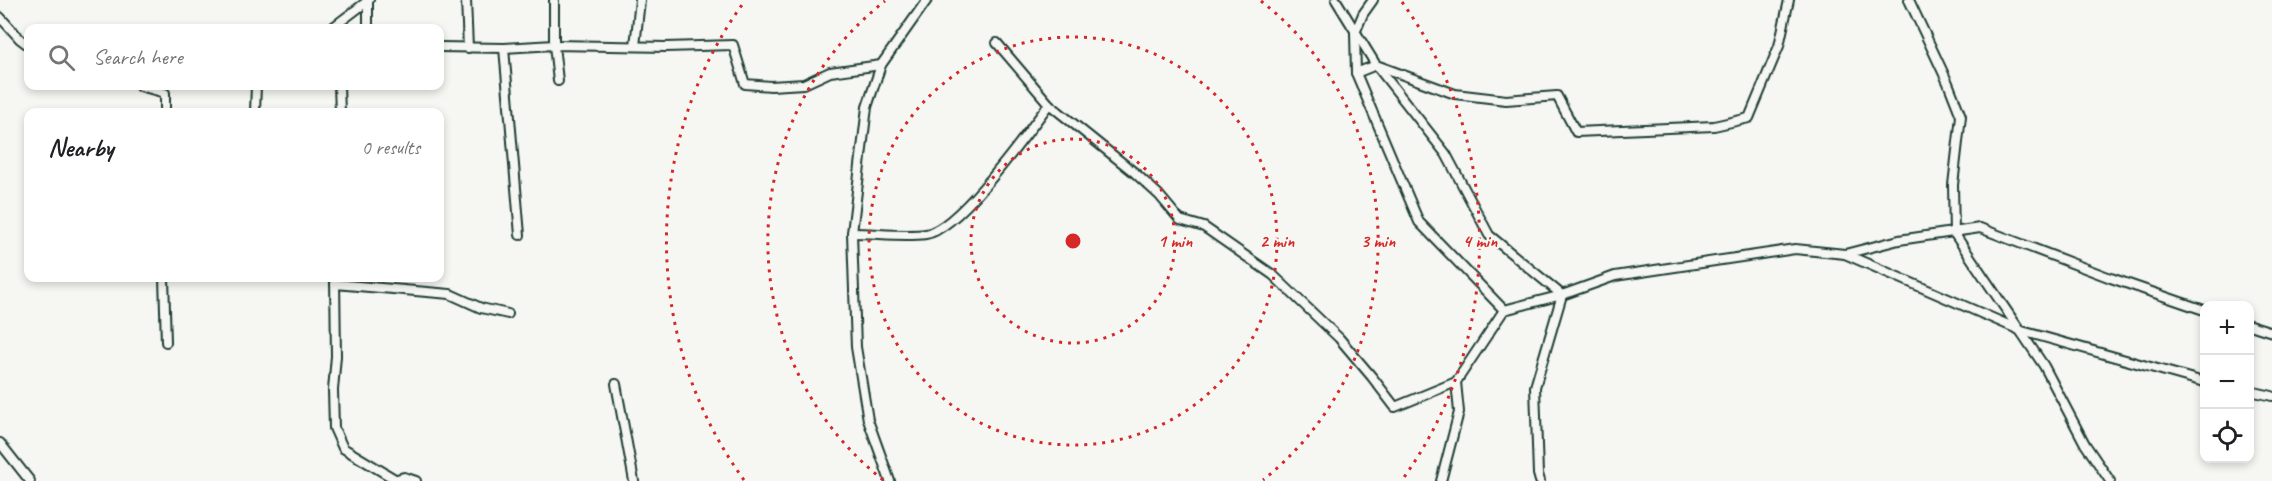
<!DOCTYPE html>
<meta charset="utf-8">
<style>
:root{--surface:#fff;--page:#f6f6f6;--text:#202124;--muted:#757577;--line:#e0e0e0}
body{margin:0;font-family:Caveat,sans-serif;background:var(--page);color:var(--text)}
.controls{position:absolute;right:18px;bottom:18px;display:grid;overflow:hidden;border-radius:12px;box-shadow:0 3px 9px #0003}
.controls button{width:54px;height:54px;display:grid;place-items:center;padding:0;border:0;border-bottom:2px solid var(--line);background:var(--surface);color:var(--text);font:30px sans-serif}
.list{margin:0;padding:0;list-style:none}
h2{display:flex;justify-content:space-between;align-items:center;height:78px;margin:0;padding:0 24px;font-size:26px}
h2 small{font-size:20px;font-weight:400;color:var(--muted)}
.icon{flex:none;width:33px;height:33px;fill:none;stroke:currentColor;stroke-width:2;stroke-linecap:round;stroke-linejoin:round}
.map{position:relative;flex:none;width:2272px;height:481px;overflow:hidden}
.search{position:absolute;background:var(--surface);box-shadow:0 3px 9px #0003;left:24px;top:24px;width:420px;height:66px;display:flex;align-items:center;gap:15px;box-sizing:border-box;padding:0 21px;border-radius:12px;color:var(--muted);font-size:22px}
.panel{position:absolute;background:var(--surface);box-shadow:0 3px 9px #0003;left:24px;top:108px;width:420px;height:174px;border-radius:12px}
.map>svg:first-child{display:block}
.lines{fill:none;stroke-linecap:round;stroke-linejoin:round}
.minor-casing{stroke:#1f3d34;stroke-width:12}
.minor{stroke:#f6f6f2;stroke-width:8}
.ring{fill:none;stroke:#d62828;stroke-width:3;stroke-dasharray:3 6}
.centre{fill:#d62828;stroke:#f6f6f2;stroke-width:3}
.ring-label{font-size:18px;text-anchor:middle;font-weight:bold;fill:#d62828;stroke:#f6f6f2;stroke-width:4.5;stroke-linejoin:round;paint-order:stroke}
</style>
<div class="map">
<svg width="2272" height="481" viewBox="0 0 2272 481">
<rect width="100%" height="100%" fill="#f6f6f2"/>
<filter id="ink" filterUnits="userSpaceOnUse"><feTurbulence type="fractalNoise" baseFrequency=".0167" numOctaves="2"/><feDisplacementMap in="SourceGraphic" scale="12" xChannelSelector="R" yChannelSelector="G"/><feConvolveMatrix kernelMatrix="1 2 1 2 8 2 1 2 1" color-interpolation-filters="sRGB"/></filter>
<g filter="url(#ink)">
<g class="lines">
<defs>
<g id="minor">
<polyline points="368,0 368,28"/>
<polyline points="466,0 468,48"/>
<polyline points="554,0 554,45 558,81"/>
<polyline points="1336,0 1376,65 1455,94 1506,100 1557,96 1576,132 1714,126 1749,118 1779,46 1789,0"/>
<polyline points="1373,0 1363,14 1355,33 1356,73 1419,222 1504,310 1456,382 1459,412 1441,481"/>
<polyline points="1909,0 1948,83 1961,116 1953,185 1954,233 2044,366 2085,444 2110,481"/>
<polyline points="0,17 20,39 28,45"/>
<polyline points="332,28 369,0"/>
<polyline points="997,43 1049,104 1135,173 1159,195 1180,220 1204,227 1273,275 1339,338 1372,377 1395,407 1456,382"/>
<polyline points="635,46 640,0"/>
<polyline points="440,47 504,48 554,45 666,47 733,45 745,84 771,86 804,84 830,72 881,65"/>
<polyline points="504,48 520,235"/>
<polyline points="1356,73 1376,65 1446,154 1489,235 1562,295 1535,387 1538,474 1540,481"/>
<polyline points="140,86 165,93 165,112"/>
<polyline points="339,86 340,112"/>
<polyline points="255,112 256,86"/>
<path d="M852 233C876 233 903 237 926 234 959 229 1028 132 1049 104"/>
<polyline points="1845,254 2022,331 2204,382"/>
<polyline points="164,278 166,342"/>
<polyline points="335,278 336,356 333,390 334,428 343,448 398,481"/>
<polyline points="335,284 450,294 481,308 508,314"/>
<polyline points="1504,310 1562,295 1615,276 1795,249 1845,254 1899,240 1980,228 2108,277 2204,310"/>
<polyline points="2250,325 2272,332"/>
<polyline points="616,384 634,481"/>
<polyline points="2250,391 2272,396"/>
<polyline points="0,443 30,481"/>
<polyline points="397,479 404,477 416,481"/>
<polyline points="890,481 868,420 856,347 852,233 867,107 881,65 927,0"/>
</g>
</defs>
<use href="#minor" class="minor-casing"/>
<use href="#minor" class="minor"/>
</g>
</g>
<g class="ring">
<circle cx="1073" cy="241" r="102"/>
<circle cx="1073" cy="241" r="204"/>
<path d="M883 480A305 305 0 0 1 885 1M1261 1A305 305 0 0 1 1263 480"/>
<path d="M744 480A407 407 0 0 1 744 2M1402 2A407 407 0 0 1 1402 480"/>
</g>
<circle cx="1073" cy="241" r="9" class="centre"/>
<g class="ring-label">
<text x="1175" y="247">1 min</text>
<text x="1277" y="247">2 min</text>
<text x="1378" y="247">3 min</text>
<text x="1480" y="247">4 min</text>
</g>
</svg>
<div class="controls">
<button>+</button>
<button>−</button>
<button><svg class="icon" aria-label="locate" viewBox="0 0 24 24"><circle cx="12" cy="12" r="6"/><path d="M12 2v4M12 18v4M2 12h4M18 12h4"/></svg></button>
</div>
<div class="search"><svg class="icon" aria-label="search" viewBox="0 0 24 24"><circle cx="10" cy="10" r="6"/><path d="M15 15l6 6"/></svg>Search here</div>
<section class="panel">
<h2>Nearby<small>0 results</small></h2>
<ul class="list">
</ul>
</section>
</div>
